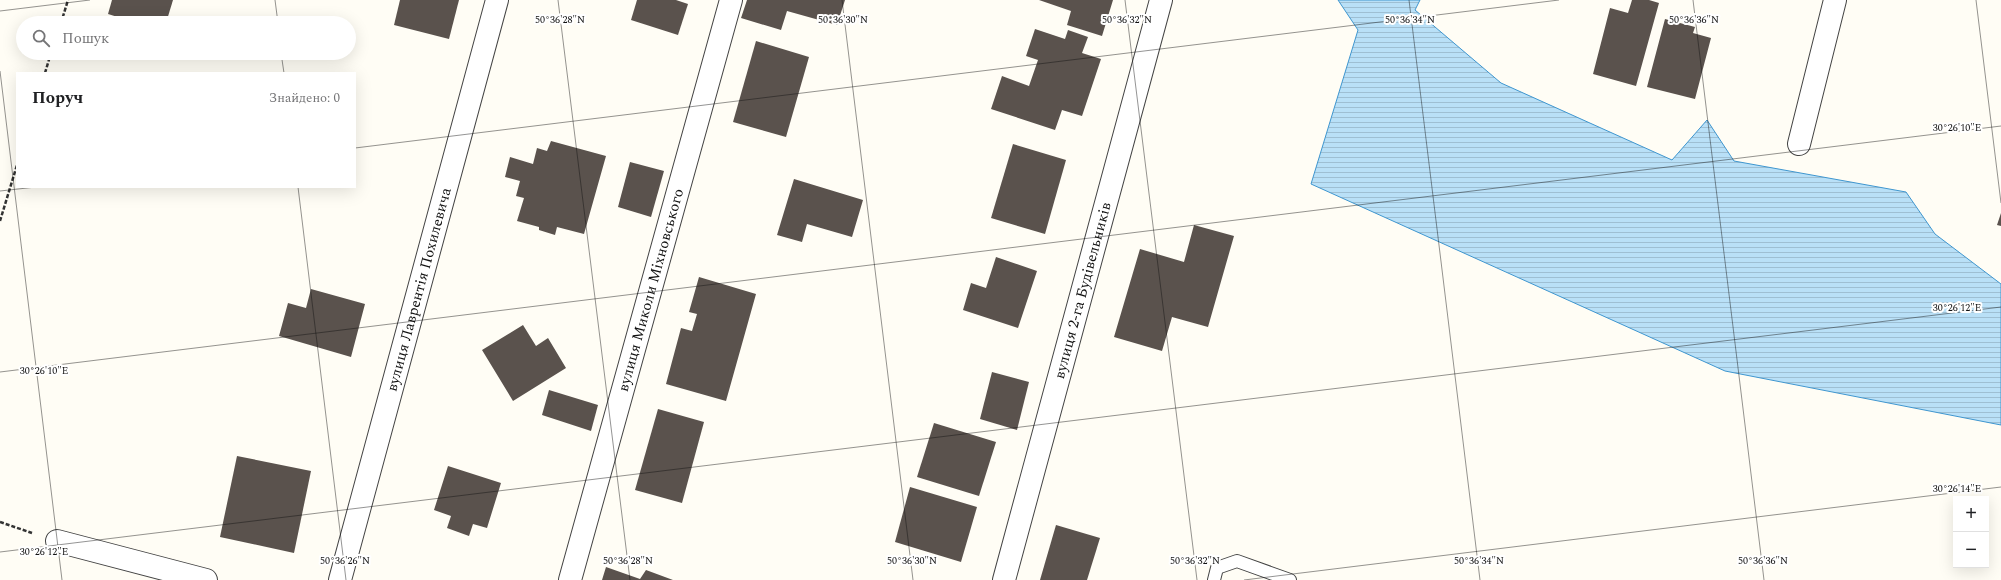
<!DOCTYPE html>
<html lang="uk">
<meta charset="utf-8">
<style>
:root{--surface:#fff;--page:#f6f6f6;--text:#202124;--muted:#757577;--line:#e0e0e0}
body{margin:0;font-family:Spectral,serif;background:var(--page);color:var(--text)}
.controls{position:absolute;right:12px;bottom:12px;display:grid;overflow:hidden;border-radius:0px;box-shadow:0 4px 16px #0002}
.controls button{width:36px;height:36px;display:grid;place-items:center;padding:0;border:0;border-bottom:1px solid var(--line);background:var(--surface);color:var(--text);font:20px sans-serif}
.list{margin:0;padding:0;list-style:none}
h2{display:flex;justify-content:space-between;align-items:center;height:52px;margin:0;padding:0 16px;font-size:17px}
h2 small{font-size:13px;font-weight:400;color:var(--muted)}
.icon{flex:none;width:22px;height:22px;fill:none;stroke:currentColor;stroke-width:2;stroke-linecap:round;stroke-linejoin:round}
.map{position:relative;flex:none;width:2001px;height:580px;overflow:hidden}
.search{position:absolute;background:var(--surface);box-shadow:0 4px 16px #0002;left:16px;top:16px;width:340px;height:44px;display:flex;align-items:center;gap:10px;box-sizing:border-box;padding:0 14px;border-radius:22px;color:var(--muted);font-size:15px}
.panel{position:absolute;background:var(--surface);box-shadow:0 4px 16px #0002;left:16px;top:72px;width:340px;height:116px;border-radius:0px}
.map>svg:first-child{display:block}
.water{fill:url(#water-rules);stroke:#3f96cf}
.building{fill:#5a524d}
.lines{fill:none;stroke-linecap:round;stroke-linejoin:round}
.lane-casing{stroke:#444;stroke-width:14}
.street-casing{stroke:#444;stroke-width:24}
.path{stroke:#333;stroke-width:2.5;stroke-dasharray:4 2;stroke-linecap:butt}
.lane{stroke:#fff;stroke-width:12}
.street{stroke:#fff;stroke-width:22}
.ticks{fill:none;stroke:#111;stroke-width:1;stroke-opacity:0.45}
.labels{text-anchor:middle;stroke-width:4;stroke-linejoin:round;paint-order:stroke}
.street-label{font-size:15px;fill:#111;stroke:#fff}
.ticks-label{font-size:10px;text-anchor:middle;fill:#111;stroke:#fff;stroke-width:4;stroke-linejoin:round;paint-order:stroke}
</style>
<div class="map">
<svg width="2001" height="580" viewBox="0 0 2001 580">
<defs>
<pattern id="water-rules" width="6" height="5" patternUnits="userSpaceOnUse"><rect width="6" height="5" fill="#b9e0f7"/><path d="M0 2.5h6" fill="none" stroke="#9ebfd3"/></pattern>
</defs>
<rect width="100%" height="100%" fill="#fffdf5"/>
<polygon class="water" points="1338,0 1420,0 1415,10 1501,83 1672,160 1707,120 1734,161 1906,192 1935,234 2001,284 2001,425 1725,371 1311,184 1358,30"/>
<g class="building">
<polygon points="112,0 173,0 166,23 137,23 108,14"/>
<polygon points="400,0 459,0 449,39 394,25"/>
<polygon points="637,0 676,0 688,4 678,35 631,20"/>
<polygon points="747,0 845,0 837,25 787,11 781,30 741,18"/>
<polygon points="1039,0 1113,0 1102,36 1067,25 1071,11"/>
<polygon points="1632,0 1649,0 1659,3 1636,86 1593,74 1610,8 1628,13"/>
<polygon points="1665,19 1695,27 1693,33 1711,38 1695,99 1647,87"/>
<polygon points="1035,29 1065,39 1068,30 1088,37 1082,53 1101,59 1082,116 1062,110 1055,130 991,109 1002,76 1029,86 1038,60 1026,56"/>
<polygon points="756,41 809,57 786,137 733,122"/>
<polygon points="551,141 606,156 584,234 557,227 555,235 539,230 539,227 517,221 524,198 516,196 520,181 505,177 510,157 533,164 537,148 547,151"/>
<polygon points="1013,144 1066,160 1045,234 991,218"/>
<polygon points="630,162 664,171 651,217 618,207"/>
<polygon points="794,179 863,200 852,237 807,224 802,242 777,235"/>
<polygon points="2001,213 2001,226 1997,225"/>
<polygon points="1194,225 1234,236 1208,327 1172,317 1162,351 1114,337 1140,249 1184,262"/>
<polygon points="996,257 1037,271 1018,328 963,310 971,283 986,288"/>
<polygon points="699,277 756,294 726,401 666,384 681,328 692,331 697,314 689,312"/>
<polygon points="311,289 365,304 351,357 279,336 288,303 306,308"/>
<polygon points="523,325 536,346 548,338 566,368 513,401 482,350"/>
<polygon points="992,372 1029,382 1017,430 980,419"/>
<polygon points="549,390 598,405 591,431 542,415"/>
<polygon points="658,409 704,422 682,503 635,490"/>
<polygon points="934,423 996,442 979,496 917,477"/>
<polygon points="237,456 311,471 294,553 220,537"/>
<polygon points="448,466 501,483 487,528 473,524 469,536 447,528 451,516 434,510"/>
<polygon points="910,487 977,507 961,562 895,542"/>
<polygon points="1056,525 1100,538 1087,580 1040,580"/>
<polygon points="606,567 640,579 646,570 673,580 602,580"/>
</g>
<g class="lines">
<defs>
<polyline id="lane" points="1214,580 1217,568 1237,561 1290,580"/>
<g id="street">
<polyline points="1799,144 1835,0"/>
<polyline points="57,541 206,580"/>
<path id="s1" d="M340 580 497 0"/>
<path id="s2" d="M570 580 731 0"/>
<path id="s3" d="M1004 580 1161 0"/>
</g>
</defs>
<use href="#lane" class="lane-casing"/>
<use href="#street" class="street-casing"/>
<g class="path">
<polyline points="61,23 68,0"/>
<polyline points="45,73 51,53"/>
<polyline points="0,221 17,165"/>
<polyline points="0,522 32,533"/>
</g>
<use href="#lane" class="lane"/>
<use href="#street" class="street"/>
</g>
<path class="ticks" d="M275 0 278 23M558 0 630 580M842 0 913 580M1125 0 1197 580M1409 0 1480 580M1693 0 1764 580M1976 0 2001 203M0 11 90 0M281 53 284 73M0 71 62 580M355 148 1559 0M298 187 346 580M0 191 36 187M0 372 2001 126M0 552 2001 307M1244 580 2001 487"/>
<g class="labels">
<g class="street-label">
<text dy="5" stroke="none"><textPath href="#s1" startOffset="301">вулиця Лаврентія Похилевича</textPath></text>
<text dy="5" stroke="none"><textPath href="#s2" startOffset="301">вулиця Миколи Міхновського</textPath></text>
<text dy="5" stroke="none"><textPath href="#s3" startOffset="300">вулиця 2-га Будівельників</textPath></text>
</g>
</g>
<g class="ticks-label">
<text x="560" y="23">50°36'28"N</text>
<text x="843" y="23">50°36'30"N</text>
<text x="1127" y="23">50°36'32"N</text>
<text x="1410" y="23">50°36'34"N</text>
<text x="1694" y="23">50°36'36"N</text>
<text x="1957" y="131">30°26'10"E</text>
<text x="1957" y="311">30°26'12"E</text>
<text x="44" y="374">30°26'10"E</text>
<text x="1957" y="492">30°26'14"E</text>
<text x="44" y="555">30°26'12"E</text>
<text x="345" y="564">50°36'26"N</text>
<text x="628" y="564">50°36'28"N</text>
<text x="912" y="564">50°36'30"N</text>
<text x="1195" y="564">50°36'32"N</text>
<text x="1479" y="564">50°36'34"N</text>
<text x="1763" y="564">50°36'36"N</text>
</g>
</svg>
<div class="controls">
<button>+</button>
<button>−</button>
</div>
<div class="search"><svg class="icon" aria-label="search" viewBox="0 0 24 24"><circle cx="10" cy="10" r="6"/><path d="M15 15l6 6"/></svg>Пошук</div>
<section class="panel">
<h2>Поруч<small>Знайдено: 0</small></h2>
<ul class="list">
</ul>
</section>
</div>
